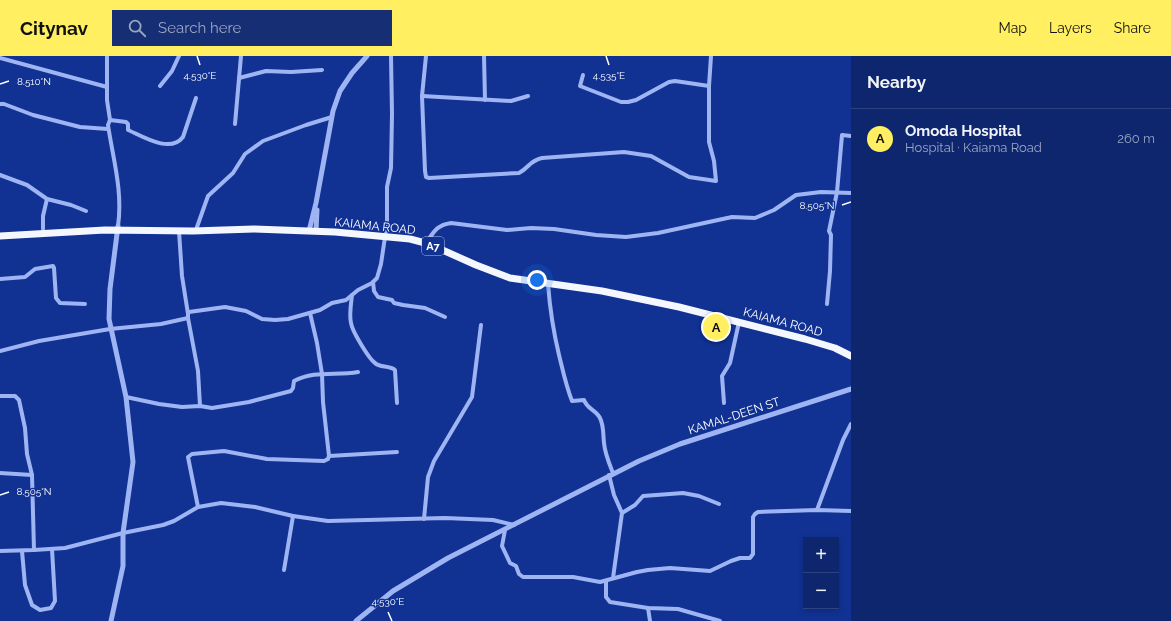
<!DOCTYPE html>
<meta charset="utf-8">
<style>
:root{--surface:#0d266e;--page:#162e73;--text:#f1f3f6;--muted:#9aa5c2;--line:#2d4381;--accent:#ffef61}
body{margin:0;font-family:Raleway,sans-serif;background:var(--page);color:var(--text)}
.controls{position:absolute;right:12px;bottom:12px;display:grid;overflow:hidden;border-radius:0px;box-shadow:0 2px 6px #0003}
.controls button{width:36px;height:36px;display:grid;place-items:center;padding:0;border:0;border-bottom:1px solid var(--line);background:var(--surface);color:var(--text);font:20px sans-serif}
.you{position:absolute;left:537px;top:224px;width:14px;height:14px;margin:-10px;border:3px solid #fff;border-radius:50%;background:#1a73e8;box-shadow:0 0 0 6px #1a73e833}
.badge{display:grid;place-items:center;width:26px;height:26px;border-radius:50%;background:var(--accent);color:#111;font-size:13px;font-weight:700}
.pin{position:absolute;translate:-50% -50%;border:2px solid #fff;box-shadow:0 1px 4px #0006}
.list{margin:0;padding:0;list-style:none}
h2{display:flex;justify-content:space-between;align-items:center;height:52px;margin:0;padding:0 16px;font-size:17px}
h2 small{font-size:13px;font-weight:400;color:var(--muted)}
.list li{display:grid;grid-template-columns:26px 1fr auto;gap:12px;align-items:center;box-sizing:border-box;height:60px;padding:0 16px;border-top:1px solid var(--line)}
.list b{display:block;font-size:15px;white-space:nowrap}
.list p{margin:0;font-size:13px;white-space:nowrap;color:var(--muted)}
.list em{font-size:13px;font-style:normal;color:var(--muted)}
.icon{flex:none;width:22px;height:22px;fill:none;stroke:currentColor;stroke-width:2;stroke-linecap:round;stroke-linejoin:round}
.map{position:relative;flex:none;width:851px;height:565px;overflow:hidden}
header{display:flex;align-items:center;gap:24px;box-sizing:border-box;height:56px;padding:0 20px;background:var(--accent);color:#111}
header strong{font-size:19px}
nav{display:flex;gap:22px;margin-inline-start:auto;font-size:14px}
.search{width:280px;height:36px;background:var(--page);display:flex;align-items:center;gap:10px;box-sizing:border-box;padding:0 14px;border-radius:0px;color:var(--muted);font-size:15px}
main{display:flex}
aside{flex:1;background:var(--surface)}
.map>svg:first-child{display:block}
.lines{fill:none;stroke-linecap:round;stroke-linejoin:round}
.minor{stroke:#9fb5f3;stroke-width:4}
.tertiary{stroke:#9fb5f3;stroke-width:5}
.trunk{stroke:#f5f7ff;stroke-width:7}
.ticks{fill:none;stroke:#fff;stroke-width:1.5}
.labels{text-anchor:middle;stroke-width:3;stroke-linejoin:round;paint-order:stroke}
.shield{fill:#113293;stroke:#b8c2df;stroke-width:1}
.shield-label{font-size:11px;font-weight:bold;fill:#fff}
.street-label{font-size:12px;fill:#fff;stroke:#113293}
.ticks-label{font-size:10px;text-anchor:middle;fill:#fff;stroke:#113293;stroke-width:3;stroke-linejoin:round;paint-order:stroke}
</style>
<header>
<strong>Citynav</strong>
<div class="search"><svg class="icon" aria-label="search" viewBox="0 0 24 24"><circle cx="10" cy="10" r="6"/><path d="M15 15l6 6"/></svg>Search here</div>
<nav><a>Map</a><a>Layers</a><a>Share</a></nav>
</header>
<main>
<div class="map">
<svg width="851" height="565" viewBox="0 0 851 565">
<rect width="100%" height="100%" fill="#113293"/>
<g class="lines">
<g class="minor">
<path d="M107 0V44L110 64 108 69C113 103 123 135 118 170"/>
<path d="M426 0 422 40 425 115 426 121 429 122 519 117C530 111 529 105 542 102L624 96 651 100 689 121 716 125 714 105 709 86V30L711 0"/>
<polyline points="484,0 485,44"/>
<polyline points="0,2 107,31"/>
<polyline points="583,19 580,30 621,46 628,46 636,44 669,26 675,25 709,30"/>
<polyline points="239,22 266,15 291,16 322,14"/>
<polyline points="160,30 172,15 179,0"/>
<polyline points="422,40 511,45 528,40"/>
<polyline points="0,48 4,48 33,59 80,71 108,73"/>
<path d="M110 64 126 66 128 68V74C142 80 170 98 183 81L196 42"/>
<polyline points="235,68 241,0"/>
<polyline points="0,119 27,129 47,143 71,149 86,155"/>
<polyline points="197,171 208,140 233,117 245,98 263,85 306,69 332,61"/>
<polyline points="43,173 43,160 47,143"/>
<polyline points="179,175 182,220 188,258"/>
<polyline points="386,176 387,169 387,131 391,112 392,58 391,0"/>
<path d="M428 184C435 174 438 169 451 167L507 174 531 172 554 173 596 179 626 181 658 177 732 161 755 162 774 154 796 139 821 136 851 137"/>
<polyline points="0,223 25,221 35,213 53,210 54,212 56,242 60,247 85,248"/>
<polyline points="373,226 374,235 378,241 392,244 394,247 403,249 425,252 445,261"/>
<path d="M548 228C550 254 553 274 559 299 563 315 566 330 572 345L584 344C587 353 596 354 600 362 604 370 603 379 604 387 605 398 609 407 613 417"/>
<path d="M352 239C351 248 349 259 351 267 352 275 369 303 375 307 380 312 389 309 395 314L397 347"/>
<polyline points="827,248 830,215 831,179 829,175 837,136 842,79 851,80"/>
<polyline points="0,295 39,285 110,273 161,268 188,262"/>
<polyline points="0,340 15,340 19,344 25,372 27,398 32,419 34,494"/>
<path d="M126 341 159 348 182 351 200 350 212 352 249 346 291 335 293 332 294 325C315 314 336 320 358 316"/>
<polyline points="724,347 722,320 730,307 739,266"/>
<polyline points="200,350 198,315 188,262 188,258 189,256 225,251 246,255 262,263 275,264 288,263 320,254 332,247 346,244 358,234 372,227 377,222 381,208 385,181"/>
<polyline points="329,400 397,396"/>
<polyline points="0,417 32,419"/>
<polyline points="609,419 614,439 622,457"/>
<polyline points="198,451 188,401 192,398 224,395 267,403 324,405 328,403 329,400 323,346 322,318 317,287 310,257"/>
<polyline points="817,454 843,384 851,368"/>
<polyline points="424,463 428,421 434,405 472,341 481,269"/>
<polyline points="505,474 502,490 510,507 516,510 519,518 523,521 573,521 600,526 637,516 648,514 670,512 710,515 731,505 740,502 750,502 753,498 753,461 755,458 758,456 817,454 851,455"/>
<polyline points="0,495 34,494 65,492 123,477 163,469 174,465 198,451 221,447 255,451 293,460 328,465 445,462 493,464 514,469"/>
<polyline points="22,495 25,529 32,549 40,554 51,552 55,545 52,493"/>
<polyline points="284,514 293,460"/>
<polyline points="613,522 622,457 635,449 643,440 683,437 699,440 719,448"/>
<polyline points="606,525 606,541 610,546 648,552 678,553 720,565"/>
<polyline points="648,552 650,565"/>
</g>
<g class="tertiary">
<polyline points="309,175 316,147 333,55 340,35 352,17 367,0"/>
<polyline points="316,175 317,154"/>
<polyline points="111,565 123,510 123,477 133,406 126,341 109,263 110,233 118,170"/>
<polyline points="356,565 393,535 448,502 639,405 680,388 851,333"/>
</g>
<polyline class="trunk" points="0,180 105,174 193,175 254,173 335,176 410,183 429,188 476,209 510,222 602,235 679,251 805,283 835,292 851,300"/>
</g>
<path class="ticks" d="M197 0 200 9M606 0 609 9M0 28 9 25M842 149 851 146M0 439 9 436M388 556 392 565"/>
<g class="labels">
<rect class="shield" x="422" y="181" width="22" height="18" rx="3"/>
<g class="shield-label">
<text x="433" y="194">A7</text>
</g>
<g class="street-label">
<text transform="translate(375 170) rotate(6)" y="4">KAIAMA ROAD</text>
<text transform="translate(783 266) rotate(15)" y="4">KAIAMA ROAD</text>
<text transform="translate(734 360) rotate(-18)" y="4">KAMAL-DEEN ST</text>
</g>
</g>
<g class="ticks-label">
<text x="200" y="23">4.530°E</text>
<text x="609" y="23">4.535°E</text>
<text x="34" y="29">8.510°N</text>
<text x="817" y="153">8.505°N</text>
<text x="34" y="439">8.505°N</text>
<text x="388" y="549">4.530°E</text>
</g>
</svg>
<div class="controls">
<button>+</button>
<button>−</button>
</div>
<div class="you"></div>
<div class="pin badge" style="left:716px;top:271px">A</div>
</div>
<aside>
<h2>Nearby<small></small></h2>
<ul class="list">
<li><span class="badge">A</span><div><b>Omoda Hospital</b><p>Hospital · Kaiama Road</p></div><em>260 m</em></li>
</ul>
</aside>
</main>
